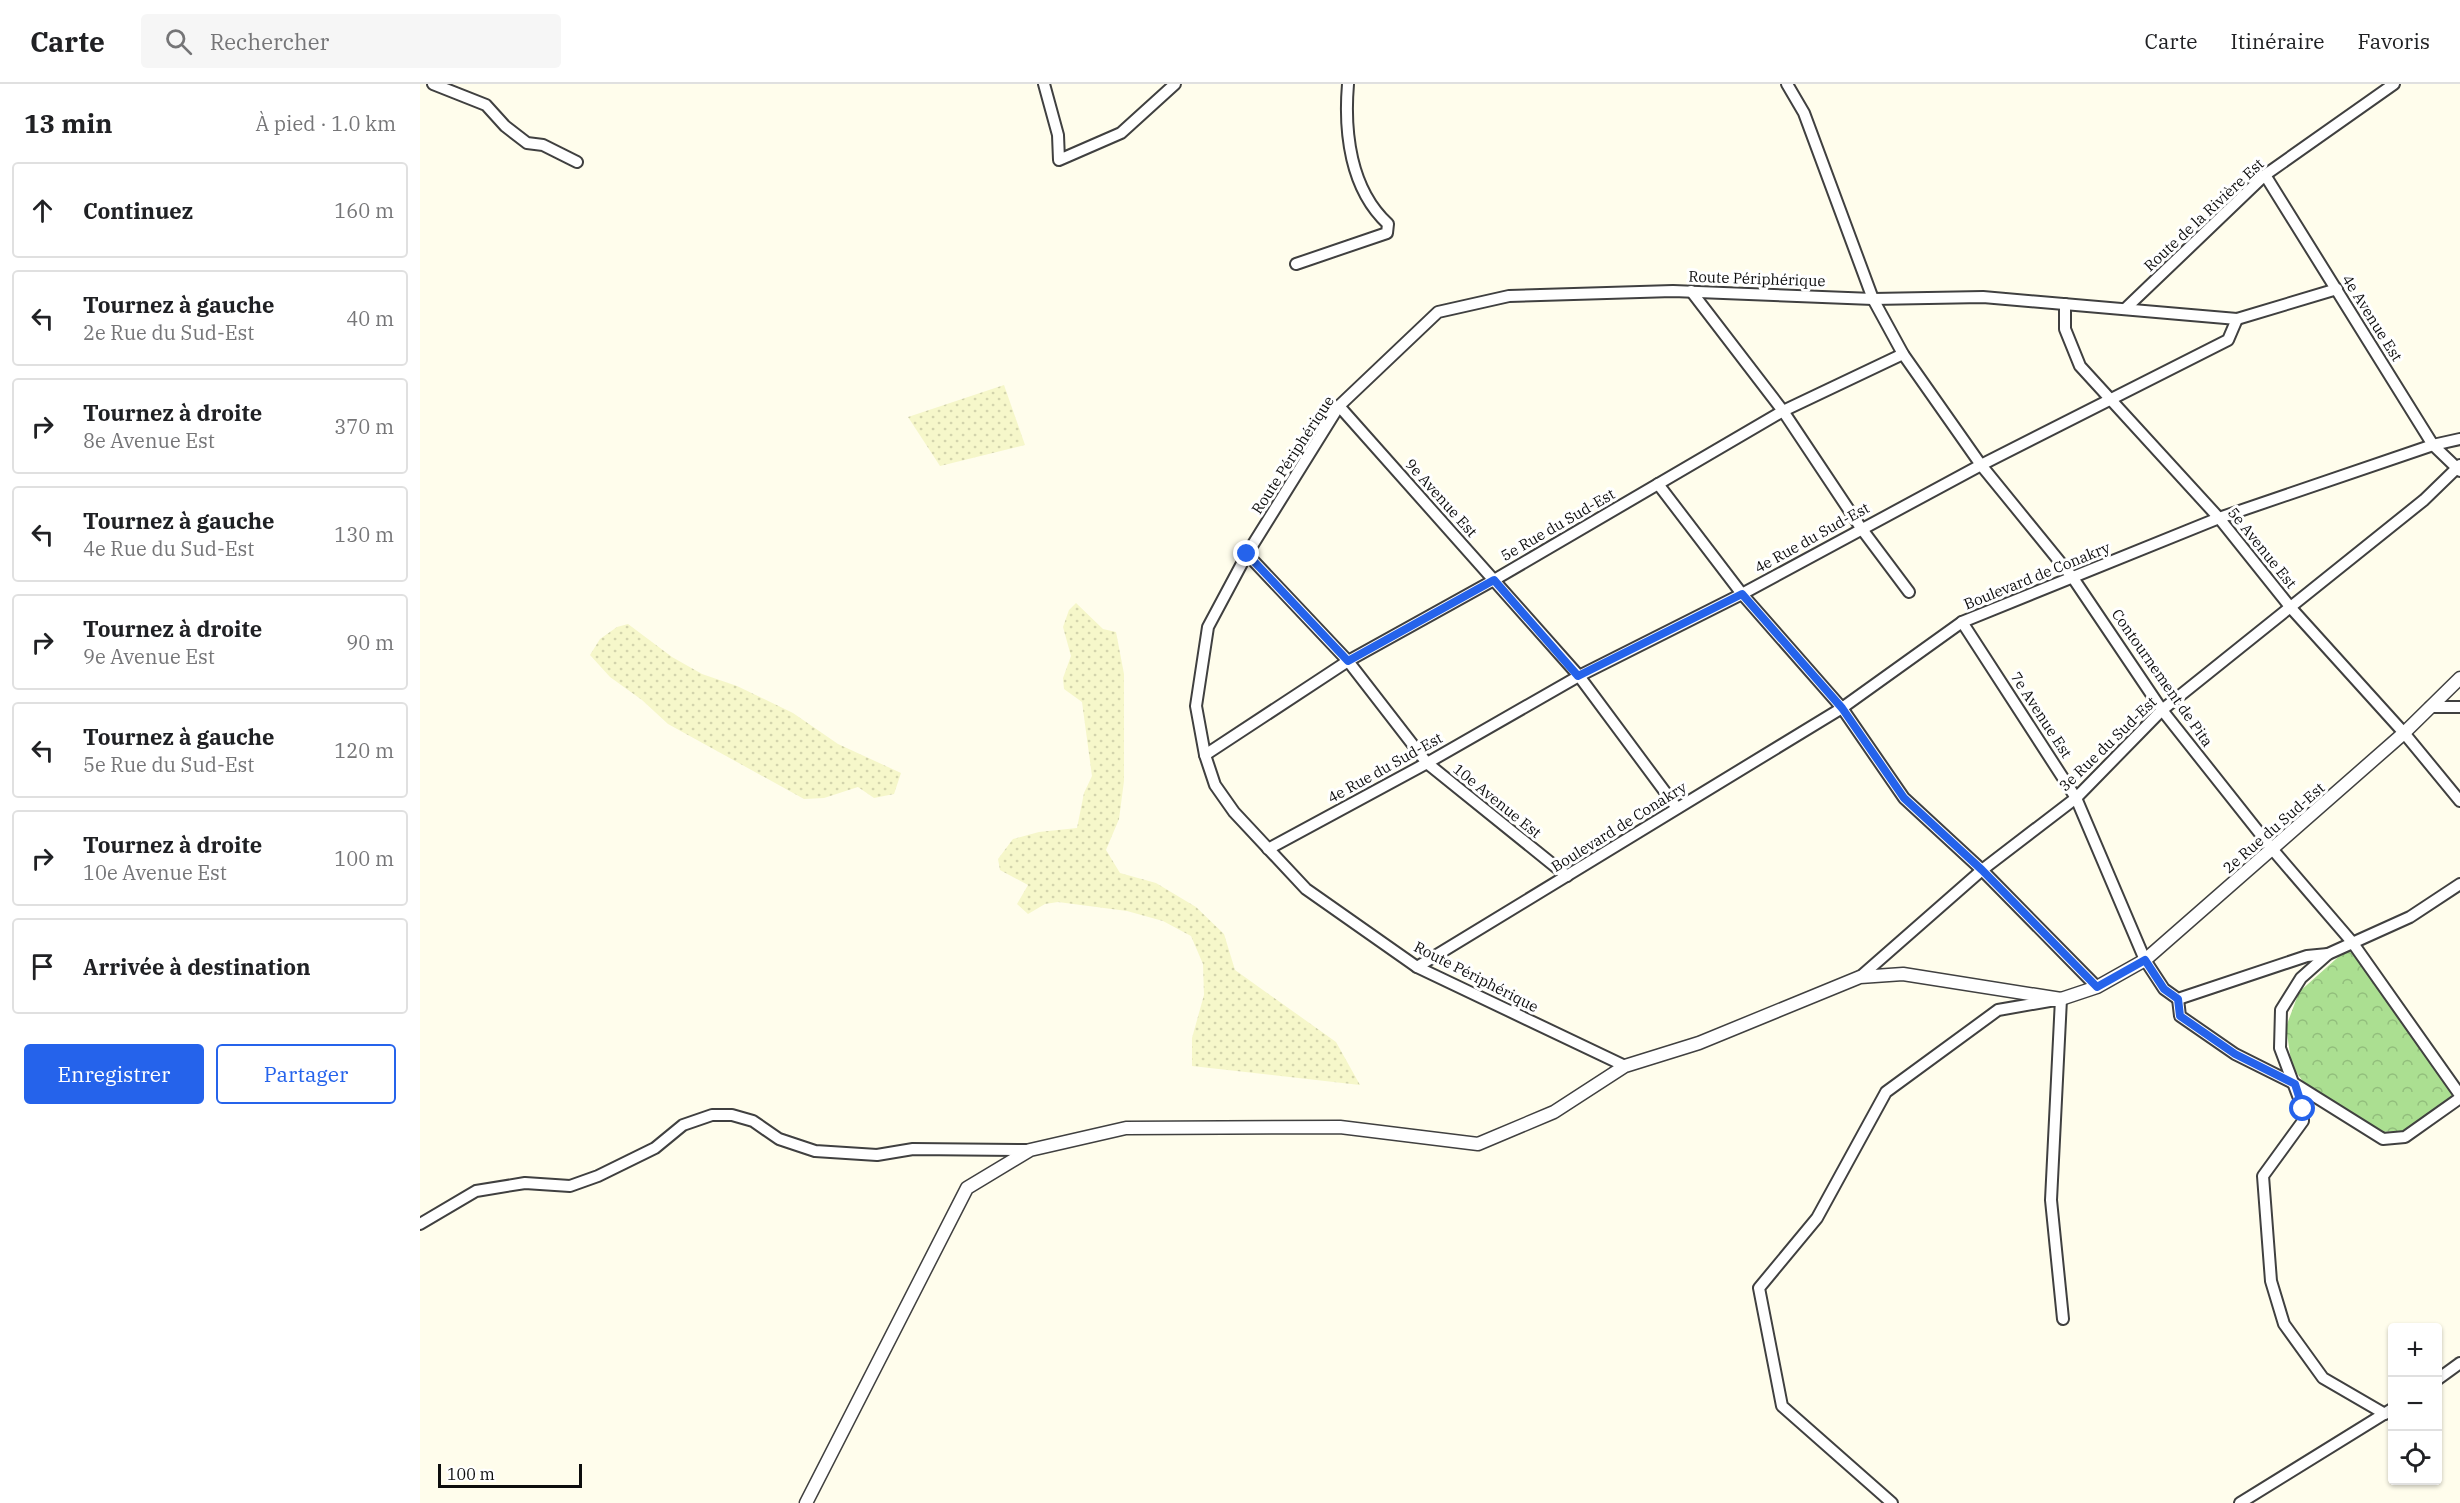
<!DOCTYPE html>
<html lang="fr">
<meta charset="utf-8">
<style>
:root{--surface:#fff;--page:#f6f6f6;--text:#202124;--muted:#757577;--line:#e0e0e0;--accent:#2563eb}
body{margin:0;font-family:"IBM Plex Serif",serif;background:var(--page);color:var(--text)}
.controls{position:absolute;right:18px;bottom:18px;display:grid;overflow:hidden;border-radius:6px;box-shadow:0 2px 4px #0004}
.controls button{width:54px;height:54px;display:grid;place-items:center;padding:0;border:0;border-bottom:2px solid var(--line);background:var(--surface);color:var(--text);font:30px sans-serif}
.scale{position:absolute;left:18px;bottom:15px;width:144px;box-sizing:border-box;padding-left:6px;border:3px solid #0d0d0d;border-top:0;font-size:16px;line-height:21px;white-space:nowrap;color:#0d0d0d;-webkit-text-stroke:4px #fff;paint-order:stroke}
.stop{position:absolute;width:18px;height:18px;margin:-14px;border:4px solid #2563eb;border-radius:50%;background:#fff}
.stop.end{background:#2563eb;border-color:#fff;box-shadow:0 2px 6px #0008}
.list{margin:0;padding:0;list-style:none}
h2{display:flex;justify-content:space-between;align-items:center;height:78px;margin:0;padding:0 24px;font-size:26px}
h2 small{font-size:20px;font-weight:400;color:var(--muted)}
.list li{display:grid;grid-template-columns:39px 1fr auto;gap:18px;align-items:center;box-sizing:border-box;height:96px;margin:0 12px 12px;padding:0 12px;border:2px solid var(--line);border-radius:6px}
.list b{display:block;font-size:22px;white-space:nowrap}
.list p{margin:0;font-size:20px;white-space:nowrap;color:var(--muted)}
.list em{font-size:20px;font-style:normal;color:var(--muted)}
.actions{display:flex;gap:12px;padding:18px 24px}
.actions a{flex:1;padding:14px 0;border:2px solid var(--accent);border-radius:6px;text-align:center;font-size:21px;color:var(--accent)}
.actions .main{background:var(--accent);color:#fff}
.icon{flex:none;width:33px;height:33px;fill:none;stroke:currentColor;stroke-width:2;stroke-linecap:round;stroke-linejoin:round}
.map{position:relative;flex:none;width:2040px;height:1419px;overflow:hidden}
header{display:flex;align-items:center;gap:36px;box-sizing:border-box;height:84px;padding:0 30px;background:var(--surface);border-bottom:2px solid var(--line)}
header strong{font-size:28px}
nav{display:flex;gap:33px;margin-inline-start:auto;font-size:21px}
.search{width:420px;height:54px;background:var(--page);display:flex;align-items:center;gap:15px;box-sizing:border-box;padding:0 21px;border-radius:6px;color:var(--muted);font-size:22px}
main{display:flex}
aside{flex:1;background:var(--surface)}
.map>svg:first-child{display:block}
.farmland{fill:url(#farmland-dots)}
.forest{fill:url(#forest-crowns)}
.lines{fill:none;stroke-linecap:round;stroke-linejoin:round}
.minor-casing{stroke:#404040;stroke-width:14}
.tertiary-casing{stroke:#404040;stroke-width:15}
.minor{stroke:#fff;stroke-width:10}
.tertiary{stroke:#fff;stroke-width:12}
.route{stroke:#2563eb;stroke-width:8}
.labels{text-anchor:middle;stroke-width:6;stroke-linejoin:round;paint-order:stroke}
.street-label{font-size:15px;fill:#0d0d0d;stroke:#fff}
</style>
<header>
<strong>Carte</strong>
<div class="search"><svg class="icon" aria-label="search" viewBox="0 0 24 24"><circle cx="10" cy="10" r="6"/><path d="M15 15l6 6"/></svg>Rechercher</div>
<nav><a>Carte</a><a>Itinéraire</a><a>Favoris</a></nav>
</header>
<main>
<aside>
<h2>13 min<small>À pied · 1.0 km</small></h2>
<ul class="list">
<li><svg class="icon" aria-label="ahead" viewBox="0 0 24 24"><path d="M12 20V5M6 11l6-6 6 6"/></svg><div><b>Continuez</b></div><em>160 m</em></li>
<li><svg class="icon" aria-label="left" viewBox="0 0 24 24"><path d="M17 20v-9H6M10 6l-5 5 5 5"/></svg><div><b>Tournez à gauche</b><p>2e Rue du Sud-Est</p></div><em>40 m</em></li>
<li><svg class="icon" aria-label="right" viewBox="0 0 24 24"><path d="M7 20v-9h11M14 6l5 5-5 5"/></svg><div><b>Tournez à droite</b><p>8e Avenue Est</p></div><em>370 m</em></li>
<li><svg class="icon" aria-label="left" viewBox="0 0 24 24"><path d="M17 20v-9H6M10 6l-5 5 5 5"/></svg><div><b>Tournez à gauche</b><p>4e Rue du Sud-Est</p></div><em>130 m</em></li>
<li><svg class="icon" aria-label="right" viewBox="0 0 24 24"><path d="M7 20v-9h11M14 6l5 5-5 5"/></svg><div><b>Tournez à droite</b><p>9e Avenue Est</p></div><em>90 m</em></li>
<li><svg class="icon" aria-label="left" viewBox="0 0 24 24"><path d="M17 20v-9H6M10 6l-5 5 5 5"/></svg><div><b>Tournez à gauche</b><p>5e Rue du Sud-Est</p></div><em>120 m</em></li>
<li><svg class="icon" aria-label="right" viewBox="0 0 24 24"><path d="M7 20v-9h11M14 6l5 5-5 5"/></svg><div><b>Tournez à droite</b><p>10e Avenue Est</p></div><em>100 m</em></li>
<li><svg class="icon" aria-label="arrive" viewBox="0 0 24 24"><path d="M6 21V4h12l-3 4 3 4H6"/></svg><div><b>Arrivée à destination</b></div></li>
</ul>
<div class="actions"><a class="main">Enregistrer</a><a>Partager</a></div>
</aside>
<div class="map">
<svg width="2040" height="1419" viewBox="0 0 2040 1419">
<defs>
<pattern id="farmland-dots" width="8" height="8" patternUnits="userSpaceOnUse" patternTransform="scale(1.5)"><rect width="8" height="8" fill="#f6f7ca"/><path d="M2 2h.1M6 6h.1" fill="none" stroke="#d2d3ac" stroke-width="1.8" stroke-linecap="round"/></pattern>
<pattern id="forest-crowns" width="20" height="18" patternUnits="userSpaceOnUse" patternTransform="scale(1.5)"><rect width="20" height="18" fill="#abdf91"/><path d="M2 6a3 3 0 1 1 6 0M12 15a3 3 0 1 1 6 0" fill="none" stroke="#92be7c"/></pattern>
</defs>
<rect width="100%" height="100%" fill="#fffdec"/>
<g class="farmland">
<polygon points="584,301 605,361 520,382 488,333"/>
<polygon points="656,519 683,545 696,548 704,590 704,697 699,735 686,766 700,789 736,799 776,823 804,850 815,886 916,958 940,1001 772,982 772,954 784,911 783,880 771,852 743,837 707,827 638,818 625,820 608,830 597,820 608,801 580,786 578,775 593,755 619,748 657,744 664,709 672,692 662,618 644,605 643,594 651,572 643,543 649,526"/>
<polygon points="208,540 252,573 282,590 317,602 373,629 418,660 481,689 474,710 454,714 438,703 404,714 384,715 248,640 222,616 190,593 170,571 180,555 197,543"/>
</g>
<polygon class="forest" points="1925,867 1935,869 2028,1000 2032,1013 1988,1047 1957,1048 1889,1005 1872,983 1866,943 1879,908"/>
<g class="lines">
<defs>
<g id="minor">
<polyline points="13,0 66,21 85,42 107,59 123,61 157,78"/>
<polyline points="624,0 638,51 639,76 701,49 755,0"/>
<polyline points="1367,0 1384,29 1453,215 1483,270 1561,381 1653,494 1742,626 1853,766 1932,858 2040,1011"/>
<polyline points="1845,91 2013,361 2040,387"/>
<path d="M876 180 967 149 968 140C930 105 924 48 928 0"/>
<polyline points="1271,207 1363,327 1441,444 1489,508"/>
<polyline points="1645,220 1645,245 1660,282 1799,434 1871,524 1984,649 2040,717"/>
<polyline points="1705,225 1845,91 1974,0"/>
<polyline points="919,322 1159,592 1257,724"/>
<polyline points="1238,400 1322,510 1422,624 1484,714 1562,786 1677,903"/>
<polyline points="827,470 928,577 1007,679 1147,792"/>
<polyline points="1542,538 1656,714 1725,876 1744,905 1758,915 1887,872 1908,870"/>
<polyline points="2010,623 2040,623"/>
<polyline points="785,671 928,577 1074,496 1363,327 1483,270"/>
<polyline points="848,765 1007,679 1159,592 1322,510 1561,381 1808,256 1817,235"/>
<polyline points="997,883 1422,624 1542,538 1799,434 2013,361 2040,355"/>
<polyline points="1440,893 1562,786 1656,714 1742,626 2004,416 2040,381"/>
<polyline points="1758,915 1760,932 1815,970 1875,1000 1963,1055 1985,1053 2040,1014"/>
<polyline points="1205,982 997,883 886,805 814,728 795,701 785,671 776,622 788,543 827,470 919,322 1018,228 1089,212 1253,207 1453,215 1563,213 1817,235 1917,205"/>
<polyline points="0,1140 56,1107 105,1099 150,1102 178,1092 235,1064 263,1041 292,1031 312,1031 333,1037 359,1055 395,1067 457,1071 493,1065 610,1066"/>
<polyline points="2018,1295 2040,1279"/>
<polyline points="1965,1330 1903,1294 1864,1240 1851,1197 1843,1092 1883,1037 1883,1025 1860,964 1861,926 1881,894 1908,870 1990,833 2040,800"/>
<polyline points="1472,1419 1362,1322 1339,1204 1397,1134 1466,1008 1578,926 1641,915 1631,1116 1643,1235"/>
<polyline points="1820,1419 1972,1325"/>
</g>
<polyline id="tertiary" points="386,1419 547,1104 610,1066 706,1044 920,1043 1058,1060 1134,1028 1205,982 1279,959 1440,893 1483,890 1641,915 1677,903 1725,876 1984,649 2040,594"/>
</defs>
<use href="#minor" class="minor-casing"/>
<use href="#tertiary" class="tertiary-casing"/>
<use href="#minor" class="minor"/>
<use href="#tertiary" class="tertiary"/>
</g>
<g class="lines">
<polyline class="route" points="827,470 928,577 1074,496 1158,592 1322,510 1422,624 1484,714 1562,786 1677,903 1725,876 1744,905 1758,915 1760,932 1815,970 1875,1000 1883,1025"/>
</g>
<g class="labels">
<g class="street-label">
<text transform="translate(1784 131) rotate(-43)" y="5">Route de la Rivière Est</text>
<text transform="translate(1337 195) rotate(2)" y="5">Route Périphérique</text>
<text transform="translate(1952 234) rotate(58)" y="5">4e Avenue Est</text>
<text transform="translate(873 371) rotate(-57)" y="5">Route Périphérique</text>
<text transform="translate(1021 414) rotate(48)" y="5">9e Avenue Est</text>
<text transform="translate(1138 441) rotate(-30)" y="5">5e Rue du Sud-Est</text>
<text transform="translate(1392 454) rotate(-29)" y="5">4e Rue du Sud-Est</text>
<text transform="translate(1842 464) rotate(51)" y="5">5e Avenue Est</text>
<text transform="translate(1617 492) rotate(-22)" y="5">Boulevard de Conakry</text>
<text transform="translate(1742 594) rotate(55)" y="5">Contournement de Pita</text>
<text transform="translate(1621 631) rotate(57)" y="5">7e Avenue Est</text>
<text transform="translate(1688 660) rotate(-44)" y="5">3e Rue du Sud-Est</text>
<text transform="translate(965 684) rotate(-29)" y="5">4e Rue du Sud-Est</text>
<text transform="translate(1077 717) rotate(39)" y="5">10e Avenue Est</text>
<text transform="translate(1199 743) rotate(-32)" y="5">Boulevard de Conakry</text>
<text transform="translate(1854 744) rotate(-41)" y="5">2e Rue du Sud-Est</text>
<text transform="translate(1056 893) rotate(27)" y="5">Route Périphérique</text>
</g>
</g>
</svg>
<div class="controls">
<button>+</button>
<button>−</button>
<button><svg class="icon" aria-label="locate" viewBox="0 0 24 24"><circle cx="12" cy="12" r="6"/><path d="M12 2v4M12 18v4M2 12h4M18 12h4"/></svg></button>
</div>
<div class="scale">100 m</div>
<div class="stop" style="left:1883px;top:1025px"></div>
<div class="stop end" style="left:827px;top:470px"></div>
</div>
</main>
